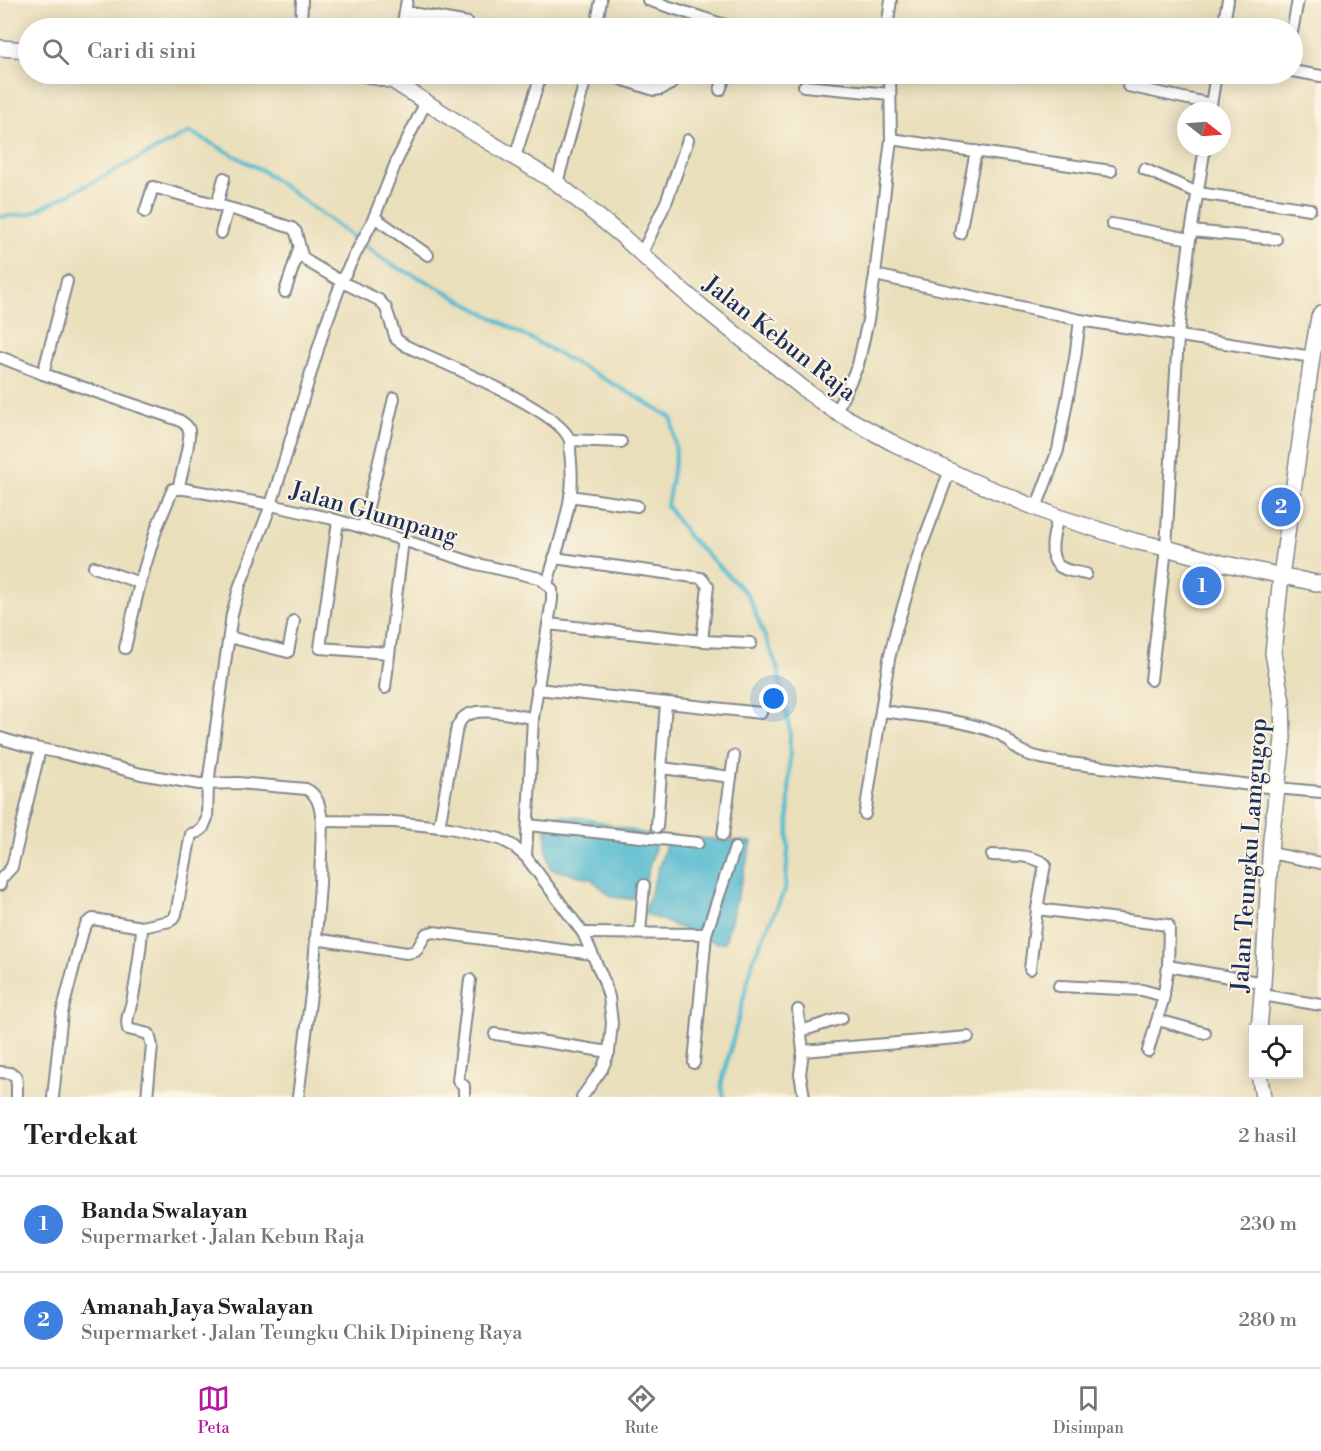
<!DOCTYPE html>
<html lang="id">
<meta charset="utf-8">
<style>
:root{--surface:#fff;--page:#f2f2f2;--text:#222;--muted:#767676;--line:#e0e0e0;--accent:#b5179e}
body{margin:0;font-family:"Libre Bodoni",serif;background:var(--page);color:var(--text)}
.controls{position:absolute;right:18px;bottom:18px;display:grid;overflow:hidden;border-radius:0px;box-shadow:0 3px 15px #0003}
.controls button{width:54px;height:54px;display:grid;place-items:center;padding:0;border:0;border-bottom:2px solid var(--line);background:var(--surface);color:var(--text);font:30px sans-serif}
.compass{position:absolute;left:1177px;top:102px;width:54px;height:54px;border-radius:50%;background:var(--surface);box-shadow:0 3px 15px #0003;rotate:107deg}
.you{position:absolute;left:774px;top:699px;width:21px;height:21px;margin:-15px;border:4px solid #fff;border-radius:50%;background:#1a73e8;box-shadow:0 0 0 9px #1a73e833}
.badge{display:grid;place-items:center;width:39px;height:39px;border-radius:50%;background:var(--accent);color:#fff;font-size:20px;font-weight:700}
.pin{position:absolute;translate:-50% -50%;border:3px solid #fff;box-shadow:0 2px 6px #0006}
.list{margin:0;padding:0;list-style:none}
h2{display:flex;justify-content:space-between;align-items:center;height:78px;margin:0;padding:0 24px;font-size:26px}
h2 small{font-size:20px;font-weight:400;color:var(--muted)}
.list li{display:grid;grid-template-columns:39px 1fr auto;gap:18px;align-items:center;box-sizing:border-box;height:96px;padding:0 24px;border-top:2px solid var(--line)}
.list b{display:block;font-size:22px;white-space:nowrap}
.list p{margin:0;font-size:20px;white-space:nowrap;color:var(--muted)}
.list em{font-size:20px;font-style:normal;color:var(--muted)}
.icon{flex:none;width:33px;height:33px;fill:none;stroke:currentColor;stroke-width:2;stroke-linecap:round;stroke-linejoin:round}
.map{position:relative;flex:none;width:1321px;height:1097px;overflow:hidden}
.search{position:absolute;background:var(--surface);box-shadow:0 3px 15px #0003;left:18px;right:18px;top:18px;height:66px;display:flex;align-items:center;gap:15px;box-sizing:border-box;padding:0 21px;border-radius:33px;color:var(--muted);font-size:22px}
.sheet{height:270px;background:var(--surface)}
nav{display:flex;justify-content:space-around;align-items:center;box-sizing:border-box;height:84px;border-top:2px solid var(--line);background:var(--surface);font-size:16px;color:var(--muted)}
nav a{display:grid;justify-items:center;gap:3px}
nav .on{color:var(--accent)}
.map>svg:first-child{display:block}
.water{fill:#52bad0;stroke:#367497;stroke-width:1.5}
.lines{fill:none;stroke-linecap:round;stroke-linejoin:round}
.stream{stroke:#52bad0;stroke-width:4}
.street-casing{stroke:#82878c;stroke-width:14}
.secondary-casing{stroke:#82878c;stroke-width:18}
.street{stroke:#fff;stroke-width:10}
.secondary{stroke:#fff;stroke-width:15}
.labels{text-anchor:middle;stroke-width:4.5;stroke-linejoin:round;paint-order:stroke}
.street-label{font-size:24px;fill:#1b2f5e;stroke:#fcf5e5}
</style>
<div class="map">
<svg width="1321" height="1097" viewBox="0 0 1321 1097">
<rect width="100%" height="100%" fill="#fcf5e5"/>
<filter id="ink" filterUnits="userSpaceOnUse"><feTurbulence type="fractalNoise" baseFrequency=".0167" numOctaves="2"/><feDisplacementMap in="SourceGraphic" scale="12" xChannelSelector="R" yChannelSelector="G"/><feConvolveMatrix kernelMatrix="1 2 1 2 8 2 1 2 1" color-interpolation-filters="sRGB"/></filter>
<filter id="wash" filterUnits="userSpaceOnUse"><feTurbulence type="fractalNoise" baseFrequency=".008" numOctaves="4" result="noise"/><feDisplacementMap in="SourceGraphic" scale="24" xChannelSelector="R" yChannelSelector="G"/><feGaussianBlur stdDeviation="1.35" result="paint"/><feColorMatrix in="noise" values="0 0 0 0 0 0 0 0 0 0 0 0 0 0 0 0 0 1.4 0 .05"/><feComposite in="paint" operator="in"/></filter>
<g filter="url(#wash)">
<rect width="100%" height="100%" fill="#eadfbb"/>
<g class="water">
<polygon points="557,815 583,818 658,837 642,892 630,899 612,897 590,878 550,869 546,844 546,820"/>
<polygon points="669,836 752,842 725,942 717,943 644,913"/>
</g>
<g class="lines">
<polyline class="stream" points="0,217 30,214 190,132 263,171 390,264 426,281 635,396 672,418 676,454 667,506 690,538 748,595 778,669 790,732 788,850 785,890 754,957 721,1086 724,1097"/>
</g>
</g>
<g filter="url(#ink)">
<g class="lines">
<defs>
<g id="street">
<polyline points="648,0 734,28"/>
<polyline points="406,12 468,23"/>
<polyline points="301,28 302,0"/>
<polyline points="402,28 407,0"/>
<polyline points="596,28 601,0"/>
<polyline points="887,28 891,0"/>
<polyline points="1223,28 1228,0"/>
<polyline points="1292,32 1298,0"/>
<polyline points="1292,71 1321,76"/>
<polyline points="606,74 654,90 661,89 671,84"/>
<polyline points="1015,74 1023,75"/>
<polyline points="804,86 890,94"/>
<polyline points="1128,86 1211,104"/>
<polyline points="720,90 726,74"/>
<polyline points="426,102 397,160 373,220 344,276 325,326 271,505 329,518 381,533 477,564 539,578 547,584 552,590 552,600 533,718 526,857"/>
<polyline points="1210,111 1216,74"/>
<polyline points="891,139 1111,171"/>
<polyline points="515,157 539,81"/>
<polyline points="1144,169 1198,193 1310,209"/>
<polyline points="557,183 587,74"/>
<polyline points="217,205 224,178"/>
<path d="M145 212 153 187 236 210 292 228 296 232 302 256 310 263 342 282 379 300 386 308 396 339 406 346C436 360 563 411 570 441 571 444 570 447 570 450 571 464 573 477 571 491 567 522 556 553 547 584"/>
<polyline points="374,217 428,255"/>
<polyline points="1112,224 1190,239"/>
<polyline points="1191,231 1276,239"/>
<polyline points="221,233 228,208"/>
<polyline points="960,233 976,151"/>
<polyline points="642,253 667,200 688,140"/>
<polyline points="875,275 1080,320 1312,357"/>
<polyline points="285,292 299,249"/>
<path d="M0 357 43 374 179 420C183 423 188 425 189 430 191 440 181 477 178 489"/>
<polyline points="43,374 67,281"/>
<polyline points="836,412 858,365 868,320 875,275 891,139 890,74"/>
<polyline points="570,440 621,442"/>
<polyline points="570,496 637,506"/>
<polyline points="1036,508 1058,450 1075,358 1080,320"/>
<path d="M1058 517C1055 530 1047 554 1058 565 1064 571 1077 572 1086 574"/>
<polyline points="338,521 320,648 389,653"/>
<polyline points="363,528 394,398"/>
<polyline points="554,558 701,578 708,586 702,641 751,643"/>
<polyline points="548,624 702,641"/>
<polyline points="229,637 288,652 294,621"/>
<polyline points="125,648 140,583"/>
<polyline points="1151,680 1166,548 1178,336 1190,239 1205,147"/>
<polyline points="385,688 403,540"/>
<polyline points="537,689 761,713"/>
<path d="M882 711C920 716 961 719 997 733 1009 738 1013 748 1023 752 1034 758 1048 759 1060 762L1276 788 1321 792"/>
<path d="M0 738 30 747 66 754 141 774 199 784 238 783 306 789C319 795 320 808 322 821L394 822 450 828 500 839 512 845 526 857 583 933 604 981 609 997 612 1023 609 1052 602 1069 582 1097"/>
<polyline points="662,768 731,777 734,756"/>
<polyline points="865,814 889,659 896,630 919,553 950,470"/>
<polyline points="528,825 698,843"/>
<path d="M439 827 457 727C459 724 460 721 462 719 475 704 516 716 533 718"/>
<polyline points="657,827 666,703"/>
<polyline points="723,835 731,777"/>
<polyline points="1270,853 1321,863"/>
<path d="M992 855C1009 856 1031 854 1045 864L1037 909 1030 969"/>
<polyline points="0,885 1,879 12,867 40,749"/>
<polyline points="1037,909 1168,925 1169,928 1168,966 1263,983"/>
<path d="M142 927C141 950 137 974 133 997 131 1008 125 1018 128 1029L149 1034 152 1046 147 1097"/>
<polyline points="583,933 706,934"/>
<polyline points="640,933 644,885"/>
<polyline points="315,939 407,953 416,951 426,934 433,932 592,954"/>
<polyline points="1059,986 1142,990 1164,996"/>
<polyline points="1262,995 1321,1005"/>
<polyline points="798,1010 803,1051 800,1074 804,1097"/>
<polyline points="1158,1020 1205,1033"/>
<polyline points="801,1031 842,1018"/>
<polyline points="495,1034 609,1052"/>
<polyline points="803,1051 968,1037"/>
<polyline points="1148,1051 1163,1000 1168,966"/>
<polyline points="694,1063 706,934 735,848"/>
<polyline points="0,1072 10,1073 16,1076 17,1085 17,1097"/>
<polyline points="53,1097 62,1013 83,931 87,923 93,919 142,927 170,921 174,918 176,914 191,834 198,832 203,828 207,818 208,784 232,614 240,585 271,505 185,489 173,489 157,527 140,583 94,567"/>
<polyline points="298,1097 313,978 320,884 322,821"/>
<polyline points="464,1097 464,1086 458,1080 470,980"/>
</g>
<g id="secondary">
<polyline points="0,48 28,50"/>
<polyline points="365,74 393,81 471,131 557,183 622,236 662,273 702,307 809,393 836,412 893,443 967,479 1058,517 1134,541 1166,548 1221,563 1321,584"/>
<polyline points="1259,1030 1263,983 1271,839 1283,739 1282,702 1273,653 1281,576 1312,357 1319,317 1321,313"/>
<polyline points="1259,1074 1263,1097"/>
</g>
</defs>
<use href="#street" class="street-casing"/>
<use href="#secondary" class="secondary-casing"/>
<use href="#street" class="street"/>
<use href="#secondary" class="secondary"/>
</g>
</g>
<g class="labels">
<g class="street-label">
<text transform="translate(780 338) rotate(38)" y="8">Jalan Kebun Raja</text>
<text transform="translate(374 513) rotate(16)" y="8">Jalan Glumpang</text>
<text transform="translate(1249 855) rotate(-86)" y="8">Jalan Teungku Lamgugop</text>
</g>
</g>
</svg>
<div class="controls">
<button><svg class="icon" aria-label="locate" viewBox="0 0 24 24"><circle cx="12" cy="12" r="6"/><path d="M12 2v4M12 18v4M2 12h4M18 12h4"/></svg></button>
</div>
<svg class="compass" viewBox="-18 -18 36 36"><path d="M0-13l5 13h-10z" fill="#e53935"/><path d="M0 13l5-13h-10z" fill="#767676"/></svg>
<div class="you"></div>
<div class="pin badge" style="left:1202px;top:586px;background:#3f7fe0">1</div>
<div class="pin badge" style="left:1281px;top:507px;background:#3f7fe0">2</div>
<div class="search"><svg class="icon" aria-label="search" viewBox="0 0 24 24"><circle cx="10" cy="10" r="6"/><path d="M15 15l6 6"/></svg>Cari di sini</div>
</div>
<section class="sheet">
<h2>Terdekat<small>2 hasil</small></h2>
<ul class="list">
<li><span class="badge" style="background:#3f7fe0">1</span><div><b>Banda Swalayan</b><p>Supermarket · Jalan Kebun Raja</p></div><em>230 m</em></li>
<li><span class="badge" style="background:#3f7fe0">2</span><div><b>Amanah Jaya Swalayan</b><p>Supermarket · Jalan Teungku Chik Dipineng Raya</p></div><em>280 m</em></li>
</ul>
</section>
<nav>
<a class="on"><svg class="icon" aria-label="map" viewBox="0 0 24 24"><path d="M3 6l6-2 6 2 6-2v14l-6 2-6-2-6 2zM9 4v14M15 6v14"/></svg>Peta</a>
<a><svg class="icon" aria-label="directions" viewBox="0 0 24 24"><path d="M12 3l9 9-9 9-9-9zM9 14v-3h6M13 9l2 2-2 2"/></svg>Rute</a>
<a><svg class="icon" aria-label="saved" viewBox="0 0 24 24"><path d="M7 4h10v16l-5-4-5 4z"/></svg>Disimpan</a>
</nav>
